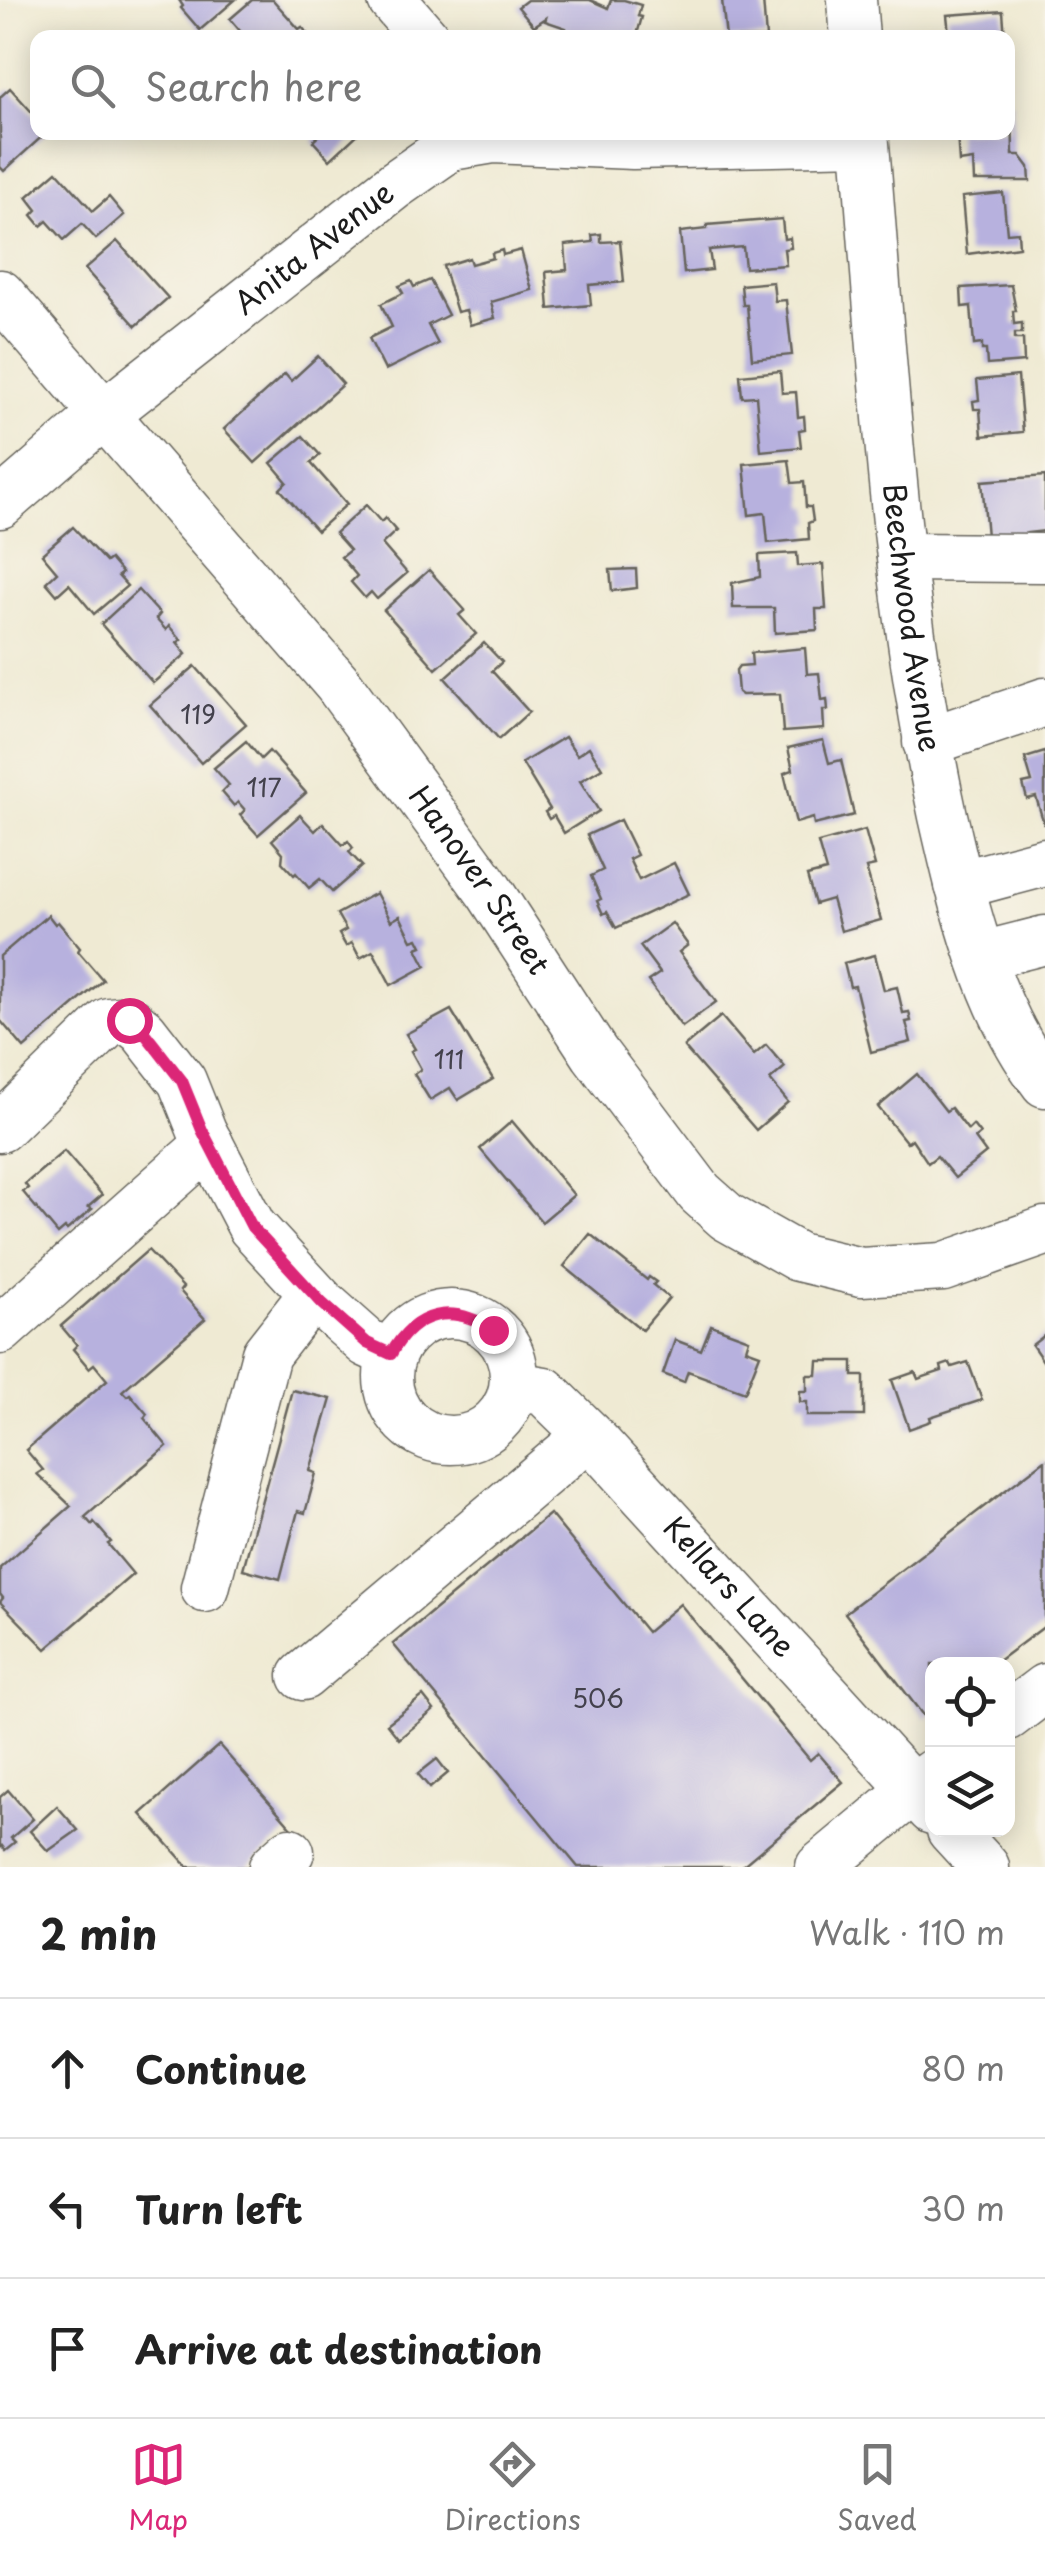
<!DOCTYPE html>
<meta charset="utf-8">
<style>
:root{--surface:#fff;--page:#f6f6f6;--text:#222;--muted:#767676;--line:#e0e0e0;--accent:#db2777}
body{margin:0;font-family:"Playpen Sans",sans-serif;background:var(--page);color:var(--text)}
.controls{position:absolute;right:30px;bottom:30px;display:grid;overflow:hidden;border-radius:20px;box-shadow:0 5px 25px #0003}
.controls button{width:90px;height:90px;display:grid;place-items:center;padding:0;border:0;border-bottom:2px solid var(--line);background:var(--surface);color:var(--text);font:50px sans-serif}
.stop{position:absolute;width:30px;height:30px;margin:-22px;border:8px solid #db2777;border-radius:50%;background:#fff}
.stop.end{background:#db2777;border-color:#fff;box-shadow:0 2px 10px #0008}
.list{margin:0;padding:0;list-style:none}
h2{display:flex;justify-content:space-between;align-items:center;height:130px;margin:0;padding:0 40px;font-size:42px}
h2 small{font-size:32px;font-weight:400;color:var(--muted)}
.list li{display:grid;grid-template-columns:65px 1fr auto;gap:30px;align-items:center;box-sizing:border-box;height:140px;padding:0 40px;border-top:2px solid var(--line)}
.list b{display:block;font-size:38px;white-space:nowrap}
.list em{font-size:32px;font-style:normal;color:var(--muted)}
.icon{flex:none;width:55px;height:55px;fill:none;stroke:currentColor;stroke-width:2;stroke-linecap:round;stroke-linejoin:round}
.map{position:relative;flex:none;width:1045px;height:1867px;overflow:hidden}
.search{position:absolute;background:var(--surface);box-shadow:0 5px 25px #0003;left:30px;right:30px;top:30px;height:110px;display:flex;align-items:center;gap:25px;box-sizing:border-box;padding:0 35px;border-radius:20px;color:var(--muted);font-size:38px}
.sheet{height:550px;background:var(--surface)}
nav{display:flex;justify-content:space-around;align-items:center;box-sizing:border-box;height:140px;border-top:2px solid var(--line);background:var(--surface);font-size:28px;color:var(--muted)}
nav a{display:grid;justify-items:center;gap:5px}
nav .on{color:var(--accent)}
.map>svg:first-child{display:block}
.building{fill:#b7b1de}
.lines{fill:none;stroke-linecap:round;stroke-linejoin:round}
.minor-casing{stroke:#66645c;stroke-width:51}
.minor{stroke:#fff;stroke-width:48}
.route{stroke:#db2777;stroke-width:12}
.labels{text-anchor:middle;stroke-width:10;stroke-linejoin:round;paint-order:stroke}
.number-label{font-size:25px;fill:#43414c}
.street-label{font-size:30px;fill:#1c1c1c;stroke:#f7f3e8}
</style>
<div class="map">
<svg width="1045" height="1867" viewBox="0 0 1045 1867">
<rect width="100%" height="100%" fill="#f7f3e8"/>
<filter id="ink" filterUnits="userSpaceOnUse"><feTurbulence type="fractalNoise" baseFrequency=".01" numOctaves="2"/><feDisplacementMap in="SourceGraphic" scale="20" xChannelSelector="R" yChannelSelector="G"/><feConvolveMatrix kernelMatrix="1 2 1 2 8 2 1 2 1" color-interpolation-filters="sRGB"/></filter>
<filter id="wash" filterUnits="userSpaceOnUse"><feTurbulence type="fractalNoise" baseFrequency=".0048" numOctaves="4" result="noise"/><feDisplacementMap in="SourceGraphic" scale="40" xChannelSelector="R" yChannelSelector="G"/><feGaussianBlur stdDeviation="2.25" result="paint"/><feColorMatrix in="noise" values="0 0 0 0 0 0 0 0 0 0 0 0 0 0 0 0 0 1.4 0 .05"/><feComposite in="paint" operator="in"/></filter>
<g filter="url(#wash)">
<rect width="100%" height="100%" fill="#efead3"/>
<g id="blocks">
<g class="building">
<polygon points="179,0 235,0 200,30 181,8 183,6"/>
<polygon points="252,0 273,0 299,29 302,27 311,38 246,38 230,19"/>
<polygon points="527,0 590,0 608,8 611,0 624,0 641,5 638,16 642,17 636,38 569,38 564,36 566,28 545,21 546,18 534,26 518,7"/>
<polygon points="722,0 763,0 766,38 726,38"/>
<polygon points="1003,11 1005,38 940,38 940,35 949,34 947,15"/>
<polygon points="10,88 38,119 38,132 47,132 4,171 0,167 0,97"/>
<polygon points="1012,101 1013,155 1020,155 1029,167 1030,181 974,181 973,160 959,162 957,132 1008,132 1008,102"/>
<polygon points="323,132 360,132 330,160 313,141"/>
<polygon points="57,171 93,211 109,197 124,215 96,239 82,224 64,240 47,221 41,226 32,215 37,210 27,197"/>
<polygon points="1003,193 1007,233 1018,232 1019,247 967,254 962,197"/>
<polygon points="782,219 784,239 790,238 791,248 784,249 786,265 745,268 743,247 709,250 712,270 684,273 680,232 707,229 707,225"/>
<polygon points="601,234 601,242 620,241 624,282 589,285 591,305 549,309 546,272 567,270 565,245 593,242 592,235"/>
<polygon points="117,241 168,298 136,326 85,269"/>
<polygon points="502,250 503,255 521,250 532,290 491,302 495,318 470,325 466,310 457,312 443,266 469,258 471,264 493,258 492,253"/>
<polygon points="430,280 448,315 428,325 438,344 385,370 369,338 392,327 381,304 403,293 399,286 411,281 414,287"/>
<polygon points="773,282 775,301 786,300 792,355 752,359 747,305 743,305 741,285"/>
<polygon points="1011,285 1016,311 1013,311 1014,324 1022,323 1022,333 1015,333 1015,339 1023,339 1024,362 987,365 986,350 982,350 982,344 974,345 971,306 962,307 961,288"/>
<polygon points="318,356 343,384 255,463 224,429 285,374 291,381"/>
<polygon points="780,371 782,393 796,392 798,417 804,416 805,429 799,430 801,447 761,451 756,396 742,397 740,375"/>
<polygon points="1018,376 1023,432 982,436 980,409 974,409 973,401 979,400 977,380"/>
<polygon points="303,436 320,455 311,463 347,504 317,531 280,489 287,482 271,463"/>
<polygon points="789,460 792,483 804,482 806,507 811,507 813,521 808,523 809,539 768,543 765,513 749,515 744,464"/>
<polygon points="1045,476 1045,531 1027,533 1028,540 987,536 982,481"/>
<polygon points="366,505 381,522 385,518 396,531 382,544 407,573 377,599 371,592 365,598 351,582 357,576 341,557 350,550 335,533"/>
<polygon points="73,527 106,562 110,559 122,573 118,576 127,586 94,614 69,584 57,595 46,582 57,572 42,554"/>
<polygon points="797,553 798,566 823,564 826,609 816,609 817,630 775,633 774,608 733,608 732,583 760,577 759,555"/>
<polygon points="636,569 637,588 612,591 610,570"/>
<polygon points="429,570 465,610 459,615 476,634 436,669 384,610"/>
<polygon points="138,590 160,614 156,619 166,630 169,626 181,640 177,643 186,654 153,683 101,624"/>
<polygon points="484,643 502,662 492,671 529,712 499,739 445,678"/>
<polygon points="805,648 807,674 819,673 822,700 827,699 828,710 823,710 824,729 783,732 780,694 742,695 738,692 736,670 739,666 752,665 751,653"/>
<polygon points="195,666 246,724 201,763 150,705"/>
<polygon points="565,737 577,755 589,747 602,768 580,781 599,811 564,833 554,816 549,819 545,812 550,809 522,763"/>
<polygon points="823,740 829,763 841,760 854,815 814,825 813,818 796,823 784,773 793,770 788,748"/>
<polygon points="246,741 261,759 269,751 306,793 258,835 240,815 245,810 238,802 234,806 222,792 229,785 214,768"/>
<polygon points="1045,752 1045,824 1044,824 1036,797 1027,799 1023,784 1032,782 1025,758"/>
<polygon points="300,815 315,831 323,823 343,845 348,841 353,848 349,852 362,866 332,892 320,879 309,888 296,873 294,875 282,862 283,853 272,840"/>
<polygon points="620,820 637,855 629,859 639,880 674,863 689,894 616,928 607,912 603,914 597,901 601,899 591,876 603,870 587,835"/>
<polygon points="865,830 875,866 866,868 881,920 841,931 832,899 815,904 807,876 826,871 818,843"/>
<polygon points="376,893 391,921 400,916 412,940 418,938 422,946 417,948 426,966 391,985 373,951 360,958 352,943 346,946 339,934 346,930 337,914"/>
<polygon points="48,915 55,924 58,922 80,948 78,951 103,980 24,1048 0,1020 0,956"/>
<polygon points="672,923 688,945 679,952 716,1002 682,1027 648,981 660,973 640,946"/>
<polygon points="875,955 884,990 897,987 903,1013 909,1012 911,1021 906,1022 911,1042 871,1052 855,986 850,987 844,963"/>
<polygon points="451,1010 493,1079 458,1100 450,1088 430,1100 414,1074 421,1069 411,1051 415,1049 406,1034"/>
<polygon points="721,1016 754,1055 766,1045 785,1067 770,1080 788,1102 756,1130 684,1047"/>
<polygon points="917,1074 946,1111 951,1108 968,1130 973,1125 980,1134 975,1138 986,1153 955,1178 937,1156 928,1163 912,1139 907,1143 878,1107"/>
<polygon points="512,1121 574,1195 542,1222 480,1149"/>
<polygon points="64,1151 102,1195 88,1207 92,1209 67,1230 65,1228 58,1234 23,1192 28,1188 25,1184"/>
<polygon points="590,1234 647,1280 649,1277 656,1282 653,1285 669,1298 642,1330 564,1266"/>
<polygon points="148,1250 183,1287 180,1291 205,1319 122,1391 127,1396 130,1394 147,1414 144,1418 167,1446 85,1517 92,1525 94,1522 111,1542 108,1544 133,1574 46,1649 0,1602 3,1598 0,1594 0,1568 71,1506 37,1474 43,1470 26,1450 107,1380 94,1364 89,1368 73,1349 77,1345 61,1326"/>
<polygon points="711,1325 749,1339 746,1349 760,1354 745,1392 688,1371 684,1382 663,1374 675,1340 701,1350"/>
<polygon points="1045,1335 1045,1364 1032,1345"/>
<polygon points="818,1361 853,1361 853,1376 864,1376 864,1416 807,1416 807,1402 800,1402 800,1391 807,1391 807,1375 817,1375"/>
<polygon points="968,1362 982,1400 930,1417 931,1421 909,1429 892,1380 915,1372 918,1379 942,1371 941,1366 950,1363 952,1367"/>
<polygon points="292,1390 331,1399 310,1471 316,1473 305,1513 298,1511 280,1579 243,1569"/>
<polygon points="1045,1460 1045,1626 994,1664 932,1664 932,1712 925,1718 845,1613"/>
<polygon points="550,1514 647,1632 680,1604 810,1760 818,1753 843,1782 741,1867 578,1867 393,1644"/>
<polygon points="423,1696 434,1710 399,1739 387,1724"/>
<polygon points="219,1745 292,1828 247,1867 188,1867 141,1814"/>
<polygon points="437,1759 448,1773 430,1788 418,1774"/>
<polygon points="8,1790 33,1819 11,1838 15,1842 5,1850 2,1846 0,1848 0,1797"/>
<polygon points="57,1806 78,1830 48,1851 30,1831"/>
</g>
</g>
</g>
<g filter="url(#ink)">
<use href="#blocks" fill-opacity="0" stroke="#66645c" stroke-width="2.5"/>
<g class="lines">
<defs>
<g id="minor">
<polyline points="392,0 425,38"/>
<polyline points="852,0 855,38"/>
<path id="s1" d="M864 132C883 361 894 592 943 816 964 908 987 1007 1045 1083"/>
<path id="s2" d="M0 294 338 684 489 891 595 1054 700 1193 727 1217 798 1257 861 1272 943 1267 1045 1231"/>
<path id="s3" d="M0 504 104 414 395 185 451 146 493 139 633 145 864 140"/>
<polyline points="901,557 1045,558"/>
<polyline points="927,742 1045,702"/>
<polyline points="959,885 1045,862"/>
<polyline points="982,956 1045,940"/>
<polyline points="0,1128 109,1022 129,1020 143,1031 182,1081 202,1131 252,1227 322,1303 367,1343 391,1354"/>
<circle cx="451" cy="1377" r="63"/>
<polyline points="0,1330 209,1144"/>
<path id="s4" d="M514 1386 544 1391 589 1435 932 1810"/>
<polyline points="205,1588 266,1354 313,1294"/>
<polyline points="303,1676 589,1435"/>
<polyline points="1008,1716 1045,1688"/>
<polyline points="951,1830 985,1867"/>
<polyline points="273,1867 290,1852"/>
<polyline points="820,1867 932,1774"/>
</g>
</defs>
<use href="#minor" class="minor-casing"/>
<use href="#minor" class="minor"/>
</g>
</g>
<g class="lines" filter="url(#ink)">
<path class="route" d="M129 1020 143 1031 182 1081 202 1130 252 1227 322 1303 367 1343 391 1354C415 1311 452 1303 493 1330"/>
</g>
<g class="labels">
<g class="number-label">
<text x="198" y="724">119</text>
<text x="264" y="797">117</text>
<text x="449" y="1069">111</text>
<text x="598" y="1708">506</text>
</g>
<g class="street-label">
<text dy="10" stroke="none"><textPath href="#s3" startOffset="405">Anita Avenue</textPath></text>
<text dy="10" stroke="none"><textPath href="#s1" startOffset="488">Beechwood Avenue</textPath></text>
<text dy="10" stroke="none"><textPath href="#s2" startOffset="758">Hanover Street</textPath></text>
<text dy="10" stroke="none"><textPath href="#s4" startOffset="300">Kellars Lane</textPath></text>
</g>
</g>
</svg>
<div class="controls">
<button><svg class="icon" aria-label="locate" viewBox="0 0 24 24"><circle cx="12" cy="12" r="6"/><path d="M12 2v4M12 18v4M2 12h4M18 12h4"/></svg></button>
<button><svg class="icon" aria-label="layers" viewBox="0 0 24 24"><path d="M12 4l9 5-9 5-9-5zM3 14l9 5 9-5"/></svg></button>
</div>
<div class="stop" style="left:129px;top:1020px"></div>
<div class="stop end" style="left:493px;top:1330px"></div>
<div class="search"><svg class="icon" aria-label="search" viewBox="0 0 24 24"><circle cx="10" cy="10" r="6"/><path d="M15 15l6 6"/></svg>Search here</div>
</div>
<section class="sheet">
<h2>2 min<small>Walk · 110 m</small></h2>
<ul class="list">
<li><svg class="icon" aria-label="ahead" viewBox="0 0 24 24"><path d="M12 20V5M6 11l6-6 6 6"/></svg><div><b>Continue</b></div><em>80 m</em></li>
<li><svg class="icon" aria-label="left" viewBox="0 0 24 24"><path d="M17 20v-9H6M10 6l-5 5 5 5"/></svg><div><b>Turn left</b></div><em>30 m</em></li>
<li><svg class="icon" aria-label="arrive" viewBox="0 0 24 24"><path d="M6 21V4h12l-3 4 3 4H6"/></svg><div><b>Arrive at destination</b></div></li>
</ul>
</section>
<nav>
<a class="on"><svg class="icon" aria-label="map" viewBox="0 0 24 24"><path d="M3 6l6-2 6 2 6-2v14l-6 2-6-2-6 2zM9 4v14M15 6v14"/></svg>Map</a>
<a><svg class="icon" aria-label="directions" viewBox="0 0 24 24"><path d="M12 3l9 9-9 9-9-9zM9 14v-3h6M13 9l2 2-2 2"/></svg>Directions</a>
<a><svg class="icon" aria-label="saved" viewBox="0 0 24 24"><path d="M7 4h10v16l-5-4-5 4z"/></svg>Saved</a>
</nav>
